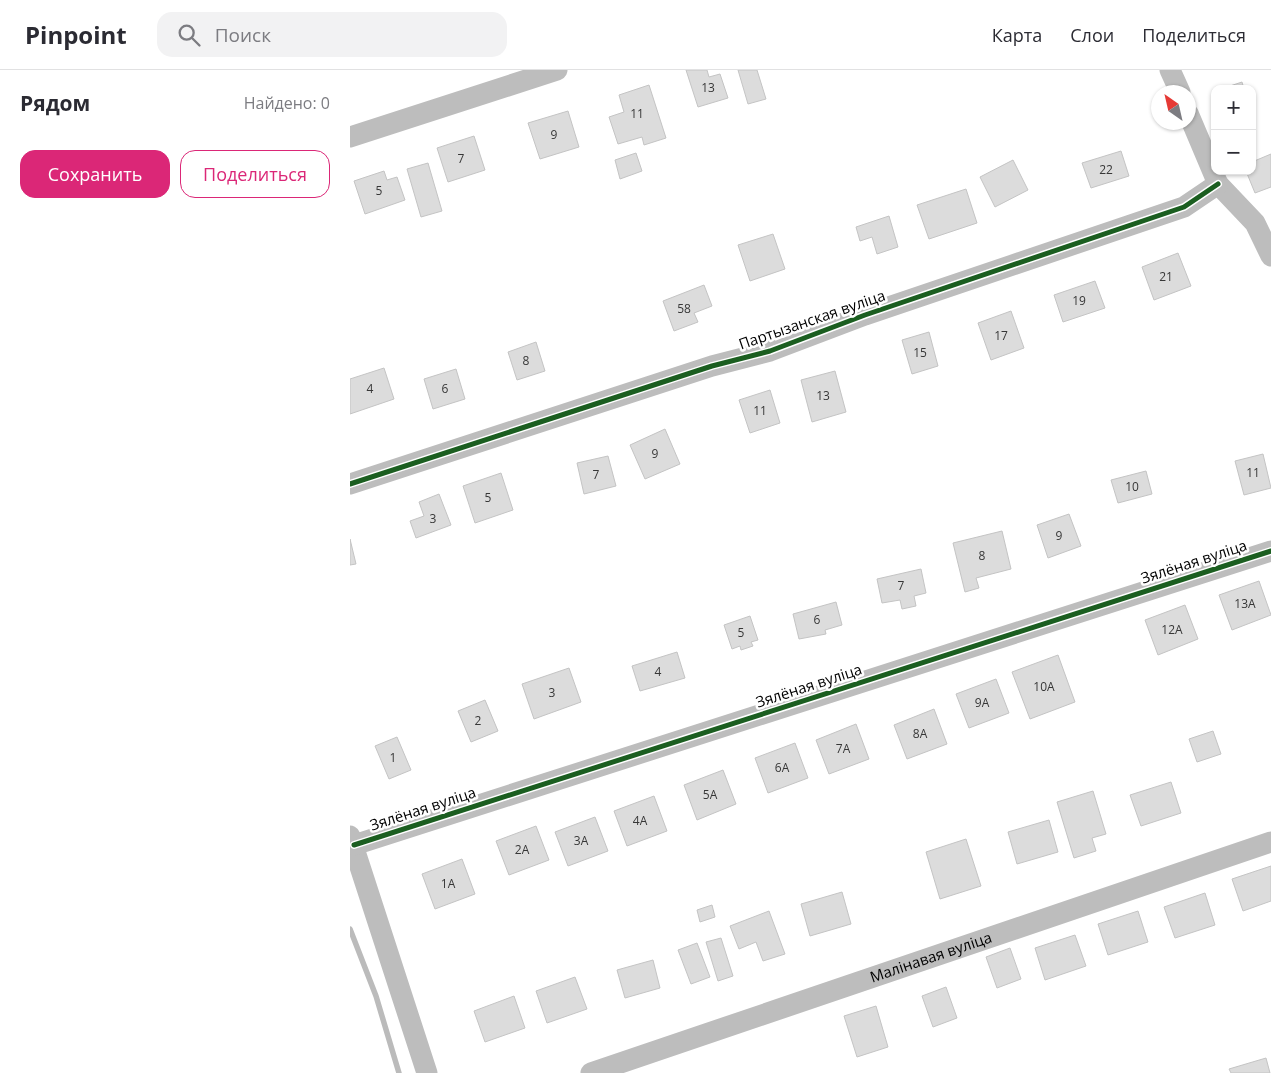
<!DOCTYPE html>
<html lang="ru">
<meta charset="utf-8">
<style>
:root{--surface:#fff;--page:#f2f2f3;--text:#2b2b33;--muted:#7c7c81;--line:#e1e1e2;--accent:#db2777}
body{margin:0;font-family:"Open Sans",sans-serif;background:var(--page);color:var(--text)}
.controls{position:absolute;right:15px;top:15px;display:grid;overflow:hidden;border-radius:10px;box-shadow:0 1px 4px #0004}
.controls button{width:45px;height:45px;display:grid;place-items:center;padding:0;border:0;border-bottom:1px solid var(--line);background:var(--surface);color:var(--text);font:25px sans-serif}
.compass{position:absolute;left:801px;top:15px;width:45px;height:45px;border-radius:50%;background:var(--surface);box-shadow:0 1px 4px #0004;rotate:326deg}
.list{margin:0;padding:0;list-style:none}
h2{display:flex;justify-content:space-between;align-items:center;height:65px;margin:0;padding:0 20px;font-size:21px}
h2 small{font-size:16px;font-weight:400;color:var(--muted)}
.actions{display:flex;gap:10px;padding:15px 20px}
.actions a{flex:1;padding:11px 0;border:1px solid var(--accent);border-radius:15px;text-align:center;font-size:18px;color:var(--accent)}
.actions .main{background:var(--accent);color:#fff}
.icon{flex:none;width:28px;height:28px;fill:none;stroke:currentColor;stroke-width:2;stroke-linecap:round;stroke-linejoin:round}
.map{position:relative;flex:none;width:921px;height:1003px;overflow:hidden}
header{display:flex;align-items:center;gap:30px;box-sizing:border-box;height:70px;padding:0 25px;background:var(--surface);border-bottom:1px solid var(--line)}
header strong{font-size:24px}
nav{display:flex;gap:28px;margin-inline-start:auto;font-size:18px}
.search{width:350px;height:45px;background:var(--page);display:flex;align-items:center;gap:12px;box-sizing:border-box;padding:0 18px;border-radius:15px;color:var(--muted);font-size:19px}
main{display:flex}
aside{flex:1;background:var(--surface)}
.map>svg:first-child{display:block}
.lines{fill:none;stroke-linecap:round;stroke-linejoin:round}
.stream{stroke:#bbb;stroke-width:5.5}
.building{fill:#dcdcdc;stroke:#c4c4c4}
.street{stroke:#bdbdbd;stroke-width:21}
.cycleway-casing{stroke:#fff;stroke-width:8}
.cycleway{stroke:#1b5e20;stroke-width:5}
.labels{text-anchor:middle;stroke-width:5;stroke-linejoin:round;paint-order:stroke}
.number-label{font-size:12px;fill:#373737}
.street-label{font-size:15px;fill:#000;stroke:#fff}
</style>
<header>
<strong>Pinpoint</strong>
<div class="search"><svg class="icon" aria-label="search" viewBox="0 0 24 24"><circle cx="10" cy="10" r="6"/><path d="M15 15l6 6"/></svg>Поиск</div>
<nav><a>Карта</a><a>Слои</a><a>Поделиться</a></nav>
</header>
<main>
<aside>
<h2>Рядом<small>Найдено: 0</small></h2>
<ul class="list">
</ul>
<div class="actions"><a class="main">Сохранить</a><a>Поделиться</a></div>
</aside>
<div class="map">
<svg width="921" height="1003" viewBox="0 0 921 1003">
<rect width="100%" height="100%" fill="#fff"/>
<g class="lines">
<polyline class="stream" points="0,859 26,926 49,1003"/>
</g>
<g class="building">
<polygon points="336,0 357,0 359,7 370,4 378,28 348,37"/>
<polygon points="388,0 407,0 416,29 398,34"/>
<polygon points="892,12 894,19 871,19"/>
<polygon points="299,15 316,68 294,75 292,67 268,74 259,47 274,42 269,25"/>
<polygon points="218,41 229,77 190,89 178,53"/>
<polygon points="124,66 135,100 98,112 87,78"/>
<polygon points="771,81 779,106 741,118 732,93"/>
<polygon points="286,83 292,101 270,109 265,90"/>
<polygon points="921,84 921,117 905,123 896,101 902,101 902,92"/>
<polygon points="663,90 678,120 645,137 630,107"/>
<polygon points="78,93 92,141 71,147 57,99"/>
<polygon points="34,101 37,110 47,107 55,130 15,144 4,111"/>
<polygon points="616,119 627,153 579,169 567,135"/>
<polygon points="539,146 548,177 527,184 522,167 510,171 506,157"/>
<polygon points="423,164 435,199 400,211 388,175"/>
<polygon points="828,183 841,216 804,230 792,197"/>
<polygon points="745,211 755,238 713,252 704,225"/>
<polygon points="354,215 362,236 344,243 348,252 324,261 313,231"/>
<polygon points="661,241 674,278 641,290 628,253"/>
<polygon points="579,262 588,296 562,304 552,270"/>
<polygon points="186,272 195,301 167,310 158,282"/>
<polygon points="34,298 44,329 0,344 0,309"/>
<polygon points="106,299 115,329 83,339 74,309"/>
<polygon points="485,301 496,342 462,352 451,310"/>
<polygon points="420,320 430,353 400,363 389,330"/>
<polygon points="315,359 330,394 295,409 280,375"/>
<polygon points="913,384 921,418 894,425 885,391"/>
<polygon points="258,386 266,416 234,424 227,393"/>
<polygon points="796,401 802,424 768,433 761,410"/>
<polygon points="151,403 163,440 125,453 113,416"/>
<polygon points="89,424 101,455 66,468 60,451 74,446 69,432"/>
<polygon points="719,444 731,476 698,488 687,455"/>
<polygon points="652,461 661,499 626,508 629,518 615,522 603,473"/>
<polygon points="0,469 6,494 0,495"/>
<polygon points="571,499 576,523 564,526 566,536 552,539 550,530 532,533 527,509"/>
<polygon points="909,511 921,545 882,560 869,525"/>
<polygon points="486,532 492,555 475,560 476,564 449,569 443,544"/>
<polygon points="835,535 848,569 808,585 795,550"/>
<polygon points="400,546 408,570 401,572 403,576 391,580 390,576 382,579 374,555"/>
<polygon points="327,582 335,608 290,621 282,596"/>
<polygon points="708,585 725,632 680,649 662,602"/>
<polygon points="219,598 231,632 184,649 172,614"/>
<polygon points="646,609 659,643 619,658 606,624"/>
<polygon points="135,630 148,661 121,672 108,641"/>
<polygon points="584,639 597,674 557,689 544,655"/>
<polygon points="506,654 519,689 479,704 466,670"/>
<polygon points="863,661 871,684 847,692 839,669"/>
<polygon points="47,667 61,700 39,709 25,676"/>
<polygon points="445,673 458,708 418,723 405,688"/>
<polygon points="373,700 386,734 347,750 334,715"/>
<polygon points="821,712 831,743 791,756 780,725"/>
<polygon points="743,721 756,764 742,768 746,781 724,788 707,732"/>
<polygon points="304,726 317,761 277,776 264,741"/>
<polygon points="245,747 258,781 218,796 205,762"/>
<polygon points="699,750 708,782 667,794 658,762"/>
<polygon points="186,756 199,790 159,805 146,771"/>
<polygon points="616,769 631,816 590,829 576,782"/>
<polygon points="112,789 125,824 85,839 72,804"/>
<polygon points="921,796 921,831 893,841 882,809"/>
<polygon points="492,822 501,854 460,866 451,834"/>
<polygon points="855,823 865,855 825,868 814,837"/>
<polygon points="362,835 365,847 350,852 347,840"/>
<polygon points="419,841 435,884 413,891 406,872 389,879 380,856"/>
<polygon points="788,841 798,872 758,885 748,854"/>
<polygon points="725,865 736,896 695,910 685,878"/>
<polygon points="371,868 383,906 368,911 356,872"/>
<polygon points="347,873 360,907 341,914 328,880"/>
<polygon points="660,878 671,909 647,918 636,887"/>
<polygon points="303,890 310,918 275,928 267,900"/>
<polygon points="225,907 237,939 197,953 186,921"/>
<polygon points="596,917 607,948 583,957 572,926"/>
<polygon points="164,926 175,958 135,972 124,941"/>
<polygon points="526,936 538,977 507,987 494,946"/>
<polygon points="916,988 920,1003 881,1003 879,999"/>
</g>
<g class="lines">
<g class="street">
<polyline points="820,0 830,22"/>
<polyline points="838,43 868,114 905,153 921,186"/>
<polyline points="0,67 207,0"/>
<polyline points="0,414 362,296 420,281 515,245 834,137 868,114"/>
<polyline points="0,766 77,1003"/>
<polyline points="4,775 921,481"/>
<path id="s1" d="M241 1003 921 772"/>
</g>
<defs>
<g id="cycleway">
<polyline points="0,414 362,296 420,281 515,245 834,137 868,114"/>
<polyline points="4,775 921,481"/>
</g>
</defs>
<use href="#cycleway" class="cycleway-casing"/>
<use href="#cycleway" class="cycleway"/>
</g>
<g class="labels">
<g class="number-label">
<text x="358" y="22">13</text>
<text x="287" y="48">11</text>
<text x="204" y="69">9</text>
<text x="111" y="93">7</text>
<text x="756" y="104">22</text>
<text x="29" y="125">5</text>
<text x="816" y="211">21</text>
<text x="729" y="235">19</text>
<text x="334" y="243">58</text>
<text x="651" y="270">17</text>
<text x="570" y="287">15</text>
<text x="176" y="295">8</text>
<text x="20" y="323">4</text>
<text x="95" y="323">6</text>
<text x="473" y="330">13</text>
<text x="410" y="345">11</text>
<text x="305" y="388">9</text>
<text x="903" y="407">11</text>
<text x="246" y="409">7</text>
<text x="782" y="421">10</text>
<text x="138" y="432">5</text>
<text x="83" y="453">3</text>
<text x="709" y="470">9</text>
<text x="632" y="490">8</text>
<text x="551" y="520">7</text>
<text x="895" y="538">13А</text>
<text x="467" y="554">6</text>
<text x="822" y="564">12А</text>
<text x="391" y="567">5</text>
<text x="308" y="606">4</text>
<text x="694" y="621">10А</text>
<text x="202" y="627">3</text>
<text x="632" y="637">9А</text>
<text x="128" y="655">2</text>
<text x="570" y="668">8А</text>
<text x="493" y="683">7А</text>
<text x="43" y="692">1</text>
<text x="432" y="702">6А</text>
<text x="360" y="729">5А</text>
<text x="290" y="755">4А</text>
<text x="231" y="775">3А</text>
<text x="172" y="784">2А</text>
<text x="98" y="818">1А</text>
</g>
<g class="street-label">
<text transform="translate(462 250) rotate(-19)" y="5">Партызанская вуліца</text>
<text transform="translate(844 492) rotate(-18)" y="5">Зялёная вуліца</text>
<text transform="translate(459 616) rotate(-18)" y="5">Зялёная вуліца</text>
<text transform="translate(73 739) rotate(-18)" y="5">Зялёная вуліца</text>
<text dy="5" stroke="none"><textPath href="#s1" startOffset="359">Малінавая вуліца</textPath></text>
</g>
</g>
</svg>
<div class="controls">
<button>+</button>
<button>−</button>
</div>
<svg class="compass" viewBox="-18 -18 36 36"><path d="M0-13l5 13h-10z" fill="#e53935"/><path d="M0 13l5-13h-10z" fill="#7c7c81"/></svg>
</div>
</main>
